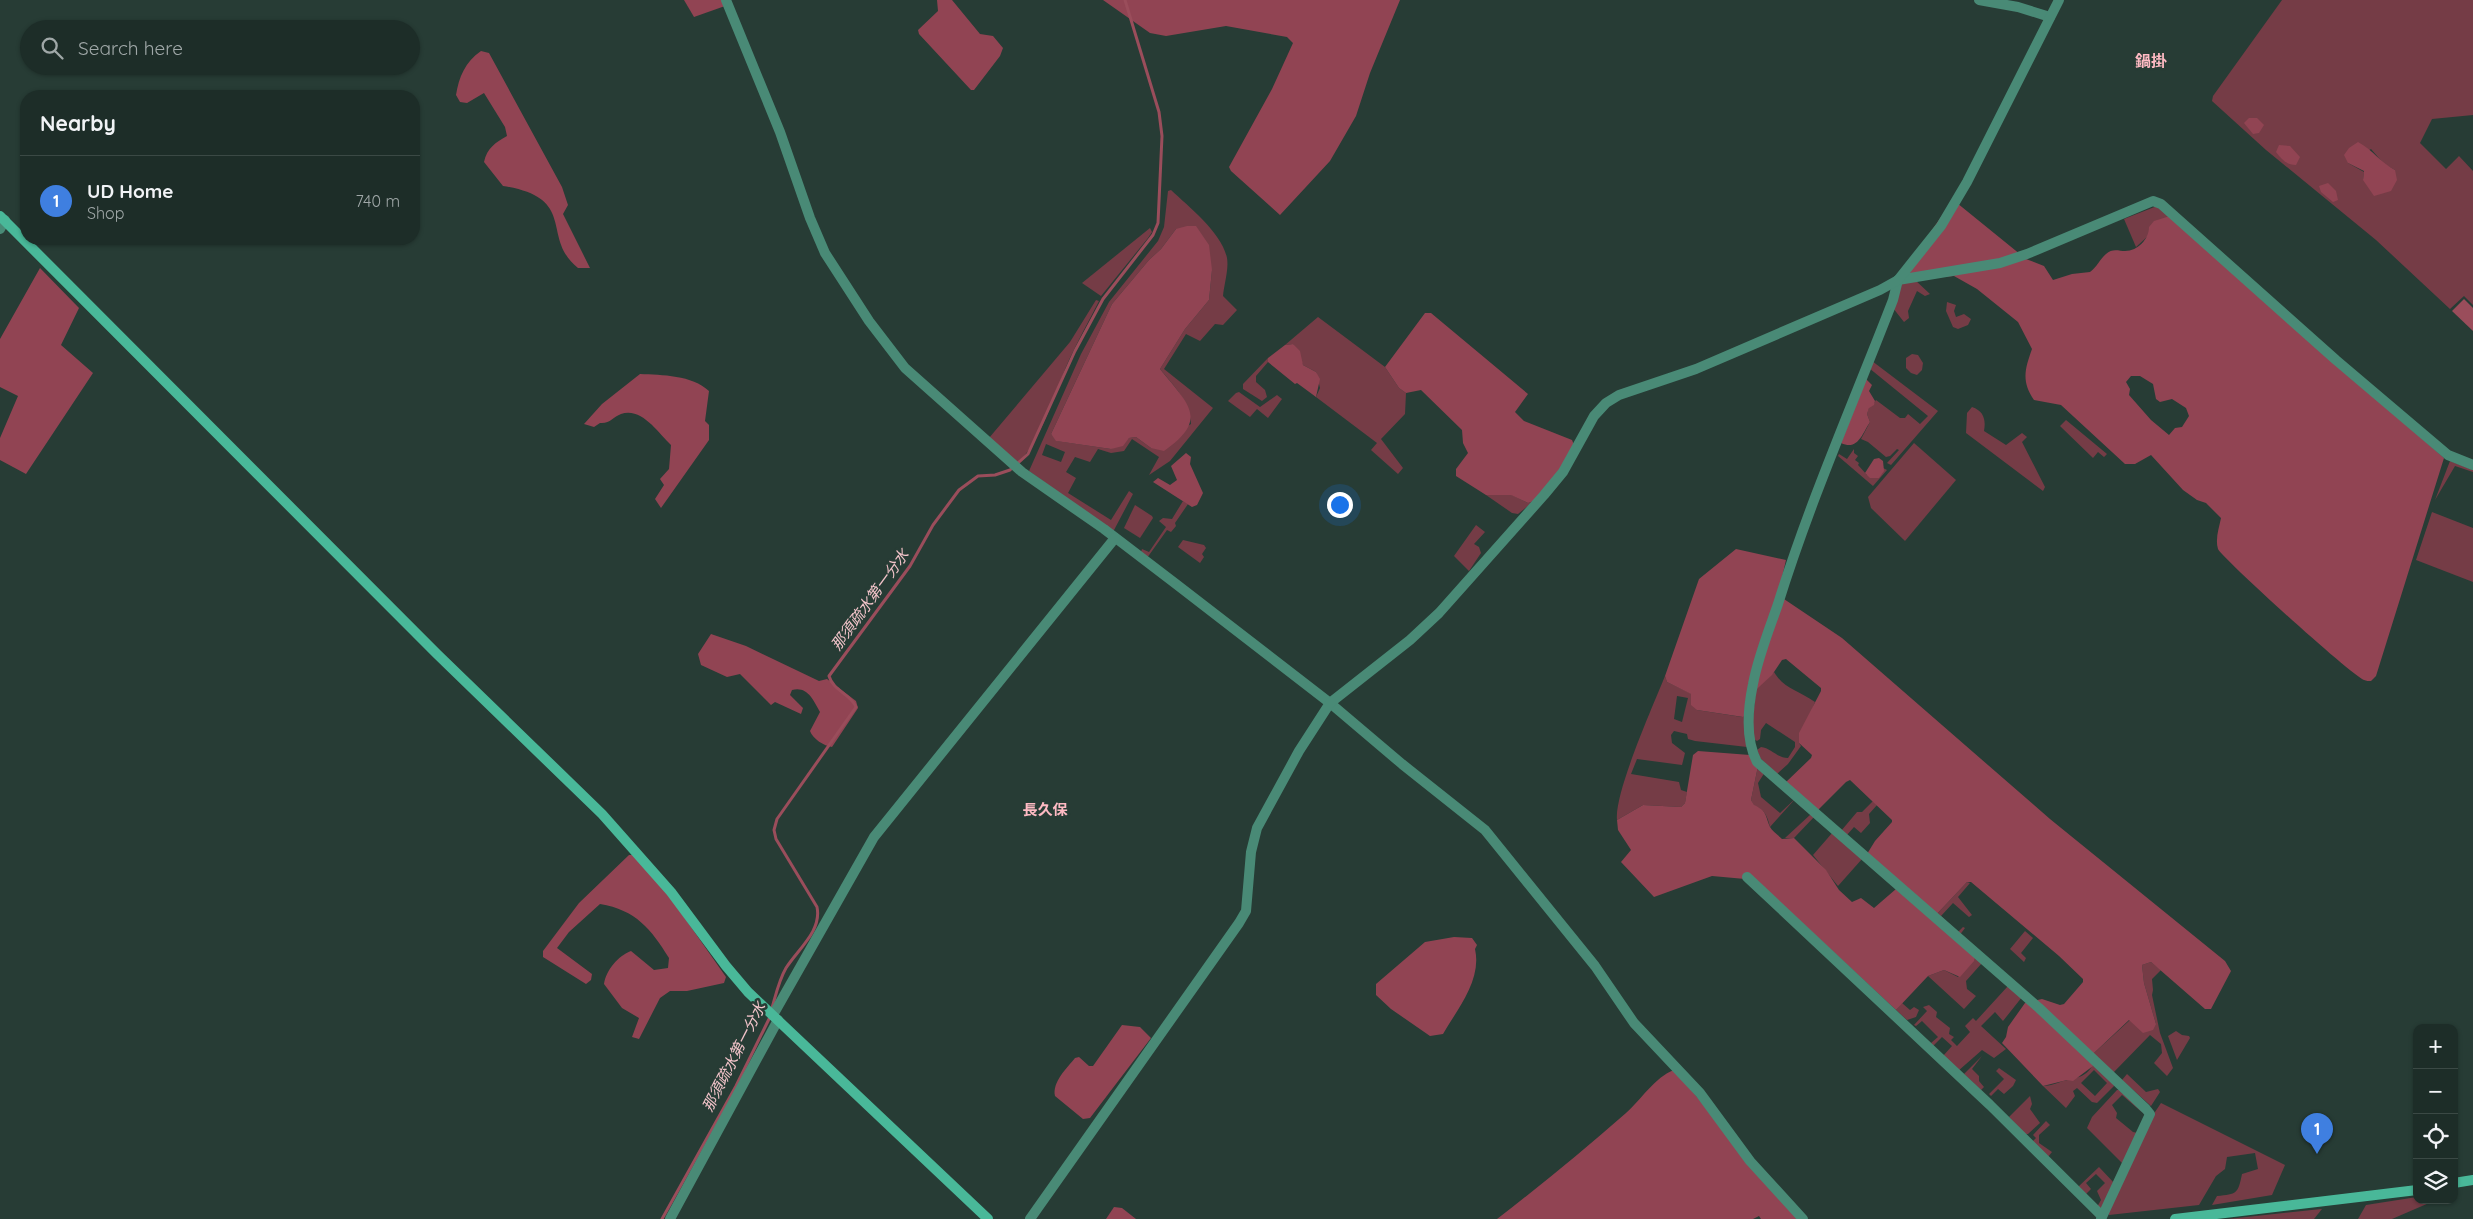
<!DOCTYPE html>
<meta charset="utf-8">
<style>
:root{--surface:#1d2d28;--page:#2a3934;--text:#f1f3f6;--muted:#a0a8a8;--line:#3b4945;--accent:#f39aa7}
body{margin:0;font-family:Quicksand,"Noto Sans JP",sans-serif;background:var(--page);color:var(--text)}
.controls{position:absolute;right:15px;bottom:15px;display:grid;overflow:hidden;border-radius:10px;box-shadow:0 1px 4px #0004}
.controls button{width:45px;height:45px;display:grid;place-items:center;padding:0;border:0;border-bottom:1px solid var(--line);background:var(--surface);color:var(--text);font:25px sans-serif}
.you{position:absolute;left:1339px;top:504px;width:18px;height:18px;margin:-12px;border:4px solid #fff;border-radius:50%;background:#1a73e8;box-shadow:0 0 0 8px #1a73e833}
.badge{display:grid;place-items:center;width:32px;height:32px;border-radius:50%;background:var(--accent);color:#fff;font-size:16px;font-weight:700}
.pin{position:absolute;translate:-50% -41px;filter:drop-shadow(0 1px 2px #0008)}
.pin::after{content:'';position:absolute;top:26px;width:18px;height:15px;background:inherit;clip-path:polygon(0 0,100% 0,50% 100%)}
.list{margin:0;padding:0;list-style:none}
h2{display:flex;justify-content:space-between;align-items:center;height:65px;margin:0;padding:0 20px;font-size:21px}
h2 small{font-size:16px;font-weight:400;color:var(--muted)}
.list li{display:grid;grid-template-columns:32px 1fr auto;gap:15px;align-items:center;box-sizing:border-box;height:90px;padding:0 20px;border-top:1px solid var(--line)}
.list b{display:block;font-size:19px;white-space:nowrap}
.list p{margin:0;font-size:16px;white-space:nowrap;color:var(--muted)}
.list em{font-size:16px;font-style:normal;color:var(--muted)}
.icon{flex:none;width:28px;height:28px;fill:none;stroke:currentColor;stroke-width:2;stroke-linecap:round;stroke-linejoin:round}
.map{position:relative;flex:none;width:2473px;height:1219px;overflow:hidden}
.search{position:absolute;background:var(--surface);box-shadow:0 1px 4px #0004;left:20px;top:20px;width:400px;height:55px;display:flex;align-items:center;gap:12px;box-sizing:border-box;padding:0 18px;border-radius:28px;color:var(--muted);font-size:19px}
.panel{position:absolute;background:var(--surface);box-shadow:0 1px 4px #0004;left:20px;top:90px;width:400px;height:155px;border-radius:20px}
.map>svg:first-child{display:block}
.green{fill:#753c46;fill-rule:evenodd}
.forest{fill:#914453;fill-rule:evenodd}
.water{fill:#9a4d5b}
.lines{fill:none;stroke-linecap:round;stroke-linejoin:round}
.stream{stroke:#9a4d5b;stroke-width:3}
.street{stroke:#498a76;stroke-width:10}
.secondary{stroke:#49b899;stroke-width:10}
.labels{text-anchor:middle;stroke-width:5;stroke-linejoin:round;paint-order:stroke}
.water-label{font-size:15px;font-style:italic;fill:#f4c5cb;stroke:#273c35}
.neighbourhood-label{font-size:15px;font-weight:bold;fill:#febac3;stroke:#273c35}
.quarter-label{font-size:16px;font-weight:bold;fill:#febac3;stroke:#273c35}
</style>
<div class="map">
<svg width="2473" height="1219" viewBox="0 0 2473 1219">
<rect width="100%" height="100%" fill="#273c35"/>
<g class="green">
<path d="M2282 0H2473V115L2432 119 2420 143 2446 169 2459 156 2473 171V305L2464 296 2450 309 2376 240 2266 150 2212 101 2213 96ZM2371 149 2384 164 2395 170 2363 180 2364 172 2348 163Z"/>
<path d="M1171 190C1189 207 1222 233 1227 258 1229 269 1224 285 1223 296L1237 310 1223 325 1215 324 1200 341 1186 334 1164 369 1213 408 1170 461 1149 475 1159 457 1132 439 1124 451 1111 453 1098 449 1090 462 1075 457 1066 472 1076 478 1068 493 1111 520 1129 491 1133 494 1113 532 1029 471 1081 354 1109 302 1158 241 1164 227 1168 191ZM1176 229 1212 270 1209 300 1185 329 1160 369C1174 386 1190 402 1191 424L1151 448 1136 437 1129 438 1111 449 1057 441 1051 434 1112 304 1149 260 1161 249ZM1046 444 1065 452 1061 462 1042 455Z"/>
<polygon points="2157,206 2170,216 2136,247 2124,219"/>
<polygon points="1150,228 1152,232 1148,238 1101,296 1082,283"/>
<polygon points="1915,280 1930,294 1925,296 1917,291 1908,311 1909,318 1904,322 1893,308 1901,284"/>
<path d="M1096 300 1099 301C1089 321 1078 340 1069 360 1056 388 1041 444 1017 463L989 438 1070 342Z"/>
<polygon points="1947,302 1956,305 1954,311 1956,317 1964,314 1971,319 1968,325 1958,329 1953,327 1946,311"/>
<polygon points="1318,317 1385,367 1399,388 1406,393 1405,414 1381,439 1403,468 1398,474 1371,450 1377,443 1316,397 1320,388 1316,372 1303,365 1293,344 1285,345"/>
<polygon points="1912,354 1918,355 1923,363 1922,370 1917,375 1911,373 1906,368 1906,358"/>
<polygon points="1268,358 1268,362 1256,376 1256,382 1265,390 1267,397 1262,401 1243,389 1243,384"/>
<polygon points="1872,361 1938,411 1891,465 1887,463 1899,450 1897,449 1890,456 1886,457 1868,442 1861,439 1870,422 1867,414 1869,407 1873,405 1876,400 1900,418 1905,418 1908,414 1920,424 1928,416 1869,368"/>
<polygon points="1239,392 1260,407 1277,395 1282,399 1268,418 1257,409 1250,417 1228,401 1236,393"/>
<path d="M1972 407C1984 411 1986 420 1984 431L2006 445 2022 433 2027 437 2022 442 2045 487 2043 491 1966 433 1967 413Z"/>
<polygon points="2066,420 2107,454 2104,457 2098,452 2093,458 2060,426"/>
<polygon points="1914,443 1956,480 1905,541 1871,508 1868,497"/>
<polygon points="1854,449 1854,453 1858,456 1855,460 1859,463 1858,465 1867,475 1883,468 1887,470 1873,486 1838,456 1839,454 1847,459"/>
<polygon points="2450,461 2473,470 2473,472 2455,466 2435,500"/>
<polygon points="1486,495 1512,495 1528,503 1534,501 1518,514 1512,513"/>
<polygon points="1183,501 1188,504 1175,523 1176,526 1171,532 1167,530 1147,558 1141,552 1142,549 1149,552 1166,527 1159,521 1163,518 1172,519"/>
<polygon points="1135,505 1152,516 1153,518 1140,538 1124,528"/>
<polygon points="2432,512 2473,528 2473,582 2416,560"/>
<polygon points="1476,525 1485,532 1474,544 1479,547 1481,553 1469,571 1454,556"/>
<polygon points="1183,540 1204,545 1206,548 1202,554 1204,557 1200,563 1178,547"/>
<path d="M1774 672C1784 689 1798 690 1815 702L1799 743 1801 746 1788 764 1777 774 1760 758 1757 750 1761 747C1771 748 1777 758 1788 758L1795 747V742L1766 723 1761 730 1760 739 1757 741 1754 739 1752 726 1756 689Z"/>
<path d="M1665 676 1667 682 1692 694 1697 710 1742 717 1745 716 1747 747 1695 741 1688 739 1687 734 1674 731 1671 735 1672 743 1685 753 1682 765 1637 759 1631 774 1679 782 1681 790 1687 792 1685 803 1681 807 1643 805 1617 820C1614 793 1653 706 1665 676ZM1677 696 1688 698 1682 722 1674 719Z"/>
<path d="M1758 766 1765 772 1758 783 1761 797 1780 813 1796 798 1770 827C1767 815 1765 810 1754 806L1751 800Z"/>
<polygon points="1873,801 1877,805 1869,814 1870,823 1861,833 1854,827 1846,836 1841,831 1857,812 1862,812"/>
<polygon points="1811,814 1815,816 1794,838 1785,838"/>
<polygon points="1833,832 1862,859 1838,886 1813,855"/>
<polygon points="1967,882 1970,883 1958,897 1972,915 1969,917 1953,903 1941,916 1958,932 1963,927 1965,928 1959,936 1935,916"/>
<polygon points="2025,931 2033,938 2021,953 2026,958 2024,962 2010,949"/>
<polygon points="1975,956 1982,963 1966,981 1967,989 1976,996 1964,1009 1928,976 1944,970 1958,977"/>
<polygon points="2151,962 2161,970 2152,979 2153,990 2152,995 2160,1033 2173,1068 2167,1076 2154,1063 2162,1053 2161,1044 2150,1035 2113,1073 2093,1055 2094,1053 2130,1020 2156,1024 2144,983 2142,965"/>
<polygon points="2008,986 2022,997 2003,1021 1995,1012 1981,1026 2006,1049 1994,1058 1982,1050 1958,1071 1943,1056 1952,1046 1942,1037 1933,1046 1931,1043 1938,1037 1922,1021 1916,1026 1914,1025 1927,1011 1923,1007 1929,1005 1937,1012 1936,1017 1950,1028 1949,1034 1954,1037 1951,1040 1957,1046 1970,1032 1965,1026 1973,1018 1976,1021"/>
<polygon points="1902,1003 1910,1010 1914,1007 1919,1010 1916,1017 1907,1020 1896,1010"/>
<polygon points="2176,1031 2182,1035 2189,1036 2190,1038 2177,1060 2168,1036"/>
<polygon points="1982,1056 1972,1069 1979,1076 1979,1081 1984,1087 1981,1090 1964,1074"/>
<path d="M2093 1063 2113 1082 2114 1086 2097 1103 2092 1102 2077 1088 2073 1091 2075 1096 2066 1108 2043 1086C2050 1086 2057 1083 2063 1081 2075 1078 2089 1077 2093 1063ZM2094 1070 2107 1083 2095 1096 2081 1083Z"/>
<polygon points="1999,1068 2016,1080 2013,1086 2004,1094 1998,1089 1991,1096 1989,1094 2004,1079 1996,1071"/>
<polygon points="2127,1074 2146,1092 2158,1089 2160,1092 2151,1106 2122,1080"/>
<polygon points="2117,1090 2121,1090 2144,1114 2122,1095 2112,1105 2117,1113 2116,1118 2133,1132 2138,1133 2124,1165 2087,1128 2092,1117"/>
<polygon points="2030,1096 2032,1104 2030,1109 2040,1123 2028,1134 2025,1134 2009,1117"/>
<path d="M2161 1103 2285 1165 2272 1195 2212 1205 2217 1196C2237 1194 2238 1194 2242 1174L2258 1169 2255 1153 2227 1157 2225 1169 2216 1176 2199 1205 2109 1215 2107 1212 2151 1118Z"/>
<polygon points="2046,1121 2050,1125 2039,1135 2039,1143 2052,1152 2048,1157 2032,1142 2036,1138 2033,1135"/>
<polygon points="2099,1167 2115,1184 2103,1208 2099,1209 2097,1207 2101,1200 2097,1191 2105,1183 2096,1174 2086,1183 2091,1189 2086,1194 2078,1187"/>
<polygon points="2417,1197 2417,1200 2442,1200 2429,1203 2392,1219 2358,1219 2366,1205"/>
<polygon points="2322,1209 2314,1219 2228,1219 2321,1209"/>
</g>
<g class="forest">
<polygon points="684,0 728,0 725,6 694,17"/>
<polygon points="937,0 952,0 980,34 993,36 1003,48 1000,56 974,90 971,90 919,34 918,30 938,11"/>
<polygon points="1103,0 1400,0 1370,73 1356,116 1330,161 1280,215 1231,171 1229,167 1272,89 1293,43 1287,37 1226,26 1166,36 1150,33"/>
<path d="M481 51 489 53 562 187 568 205 563 214 590 268H578C540 238 579 198 503 186L484 162C487 148 495 143 507 136L505 127 484 93 467 103 460 102 456 95C459 77 465 62 481 51Z"/>
<polygon points="2249,118 2257,118 2264,125 2259,133 2253,134 2244,123"/>
<path d="M2358 142C2373 150 2381 163 2395 170L2397 180 2391 191 2374 196 2363 180 2364 171 2348 163 2344 155 2349 148Z"/>
<path d="M2279 145 2290 146 2300 157 2296 165C2287 165 2282 160 2276 152Z"/>
<polygon points="2328,183 2336,191 2338,200 2333,202 2321,192 2319,186"/>
<path d="M1957 203 2026 259 2044 266 2053 280 2072 274 2090 272C2097 267 2100 259 2106 254 2112 248 2119 251 2125 251 2138 251 2149 239 2149 227L2154 221 2170 216 2444 458 2376 676 2371 681C2369 681 2366 681 2364 680 2352 676 2222 558 2218 549 2215 539 2219 528 2221 518L2206 503 2197 500 2183 490 2151 455 2135 464H2125L2061 405 2034 400C2021 381 2025 369 2032 349L2018 322 1977 289 1954 276 1932 278 1905 275 1923 243 1950 204ZM2131 376H2140L2153 384 2156 399 2160 402 2172 399 2186 408 2189 416 2182 427 2175 428 2169 435 2151 420 2129 395 2130 389 2126 382Z"/>
<path d="M1187 226H1196L1209 245 1212 270 1209 300 1185 329 1160 369C1188 404 1210 419 1164 451L1151 448 1136 437 1129 438 1123 446 1111 449 1056 441 1051 434 1112 304 1149 260 1161 249 1176 229Z"/>
<polygon points="40,268 79,308 61,345 93,373 26,474 0,460 0,438 18,396 0,387 0,339"/>
<polygon points="1425,313 1431,313 1528,394 1515,412 1524,421 1572,440 1574,445 1561,469 1534,501 1528,503 1511,495 1486,495 1456,476 1456,469 1468,453 1463,443 1462,430 1421,390 1406,393 1399,388 1385,367"/>
<polygon points="1293,344 1300,351 1303,365 1316,372 1320,379 1316,397 1297,383 1295,384 1268,362 1268,358 1285,345"/>
<path d="M640 374C662 375 692 375 709 391L705 421 709 425V440L661 508 655 499 664 485 660 479 669 469 671 445C658 433 642 407 621 414 613 417 610 424 600 423L594 427 584 424 602 404Z"/>
<path d="M1866 379 1872 385 1869 391 1875 401 1874 405 1869 408 1867 414 1870 422C1862 434 1858 451 1841 443Z"/>
<polygon points="1186,453 1191,457 1190,464 1203,493 1197,505 1192,507 1153,482 1158,478 1170,485 1177,480 1171,466"/>
<polygon points="1879,458 1883,461 1884,471 1879,478 1870,478 1865,473 1874,459"/>
<polygon points="1736,549 1786,560 1778,595 1842,638 2050,819 2225,961 2231,971 2211,1009 2205,1009 2151,962 2142,965 2144,983 2156,1024 2153,1030 2143,1033 2129,1020 2094,1053 2091,1059 2093,1066 2073,1081 2067,1080 2043,1086 2002,1043 2006,1037 2008,1027 2025,1003 2042,999 2060,1005 2064,1004 2083,982 2083,979 2059,956 1971,882 1967,882 1935,916 1867,854 1875,841 1892,822 1892,820 1850,780 1846,782 1818,810 1785,783 1811,758 1812,755 1799,743 1799,733 1821,691 1821,688 1786,659 1782,660 1772,675 1746,699 1745,716 1743,717 1697,710 1691,705 1691,694 1667,682 1665,676 1699,579"/>
<path d="M711 634 746 646 819 681 827 679 856 701 858 708 832 747C824 746 813 739 810 731L820 712C813 699 807 686 792 690L790 695 803 708 801 714 775 702 771 705 740 674 727 677 701 665 698 654Z"/>
<path d="M1698 751 1750 755 1758 766 1751 800 1754 805C1767 811 1765 815 1770 827 1772 831 1778 835 1782 839L1794 838 1826 870 1839 890 1852 902 1861 898 1874 908 1896 889 1975 956 1974 961 1960 977 1944 970 1928 976 1896 1010 1756 880 1712 876 1654 897 1621 862 1631 850 1618 830 1617 820 1643 805 1681 807 1685 803 1693 755Z"/>
<path d="M629 855H634L672 900 726 977 724 983 687 991H670L660 998 639 1039 632 1037 639 1018 622 1008 604 984C606 970 618 956 631 951L654 970 668 968 669 958C651 929 636 910 600 904L569 932 557 948 592 974 591 980 586 984 543 957V951L579 903Z"/>
<path d="M1454 937 1472 938 1477 945 1475 949C1482 980 1458 1008 1443 1034L1430 1036 1391 1009 1376 995V984L1425 942Z"/>
<path d="M1122 1025 1140 1027 1151 1038 1090 1118 1083 1119 1055 1096C1052 1082 1067 1068 1075 1058L1079 1057 1089 1066H1093Z"/>
<path d="M1674 1070 1801 1219H1761L1759 1216 1753 1219H1497C1541 1185 1584 1150 1626 1113 1641 1100 1655 1077 1674 1070Z"/>
<polygon points="1114,1207 1122,1208 1136,1219 1106,1219"/>
</g>
<polygon class="water" points="2464,299 2473,308 2473,331 2452,311"/>
<g class="lines">
<g class="stream">
<path d="M772 1008C776 994 779 980 786 968 798 949 822 931 817 907L776 839 774 830 777 819 856 707C851 694 833 691 829 676L910 566 933 525 959 490 978 476 995 475 1010 470 1028 454 1075 351 1103 299 1153 235 1158 223 1162 136 1159 112 1125 0"/>
<polyline points="662,1219 736,1086 770,1017"/>
</g>
<g class="street">
<polyline points="726,0 780,132 810,218 825,253 869,321 905,368 1022,472 1104,529 1176,584 1330,703 1402,764 1485,830 1595,966 1634,1023 1700,1093 1750,1161 1803,1219"/>
<polyline points="1979,0 2018,7 2050,17"/>
<polyline points="0,229 5,220"/>
<path d="M1898 280 1893 300C1854 401 1810 501 1778 604 1769 630 1758 657 1753 684 1748 708 1745 739 1757 762L2039 1008 2146 1109 2150 1114 2101 1219"/>
<polyline points="1898,280 2000,263 2027,254 2153,201 2161,204 2336,360 2448,455 2473,465"/>
<polyline points="1747,877 1990,1105 2102,1216"/>
<polyline points="773,1015 874,837 1115,538"/>
<polyline points="670,1219 778,1020"/>
<polyline points="1030,1219 1239,923 1246,911 1251,852 1257,828 1299,751 1330,703 1410,640 1439,613 1544,495 1563,472 1594,416 1606,403 1619,395 1696,369 1880,290 1898,280 1941,226 1967,182 2059,0"/>
</g>
<g class="secondary">
<polyline points="0,216 437,654 602,814 671,892 726,966 748,992 988,1219"/>
<polyline points="2454,1183 2473,1180"/>
<polyline points="2175,1219 2417,1190"/>
</g>
</g>
<g class="labels">
<g class="water-label">
<text transform="translate(870 600) rotate(-54)" y="5">那須疏水第一分水</text>
<text transform="translate(734 1057) rotate(-63)" y="5">那須疏水第一分水</text>
</g>
<g class="neighbourhood-label">
<text x="1045" y="815">長久保</text>
</g>
<g class="quarter-label">
<text x="2151" y="67">鍋掛</text>
</g>
</g>
</svg>
<div class="controls">
<button>+</button>
<button>−</button>
<button><svg class="icon" aria-label="locate" viewBox="0 0 24 24"><circle cx="12" cy="12" r="6"/><path d="M12 2v4M12 18v4M2 12h4M18 12h4"/></svg></button>
<button><svg class="icon" aria-label="layers" viewBox="0 0 24 24"><path d="M12 4l9 5-9 5-9-5zM3 14l9 5 9-5"/></svg></button>
</div>
<div class="you"></div>
<div class="pin badge" style="left:2317px;top:1154px;background:#3f7fe0">1</div>
<div class="search"><svg class="icon" aria-label="search" viewBox="0 0 24 24"><circle cx="10" cy="10" r="6"/><path d="M15 15l6 6"/></svg>Search here</div>
<section class="panel">
<h2>Nearby<small></small></h2>
<ul class="list">
<li><span class="badge" style="background:#3f7fe0">1</span><div><b>UD Home</b><p>Shop</p></div><em>740 m</em></li>
</ul>
</section>
</div>
